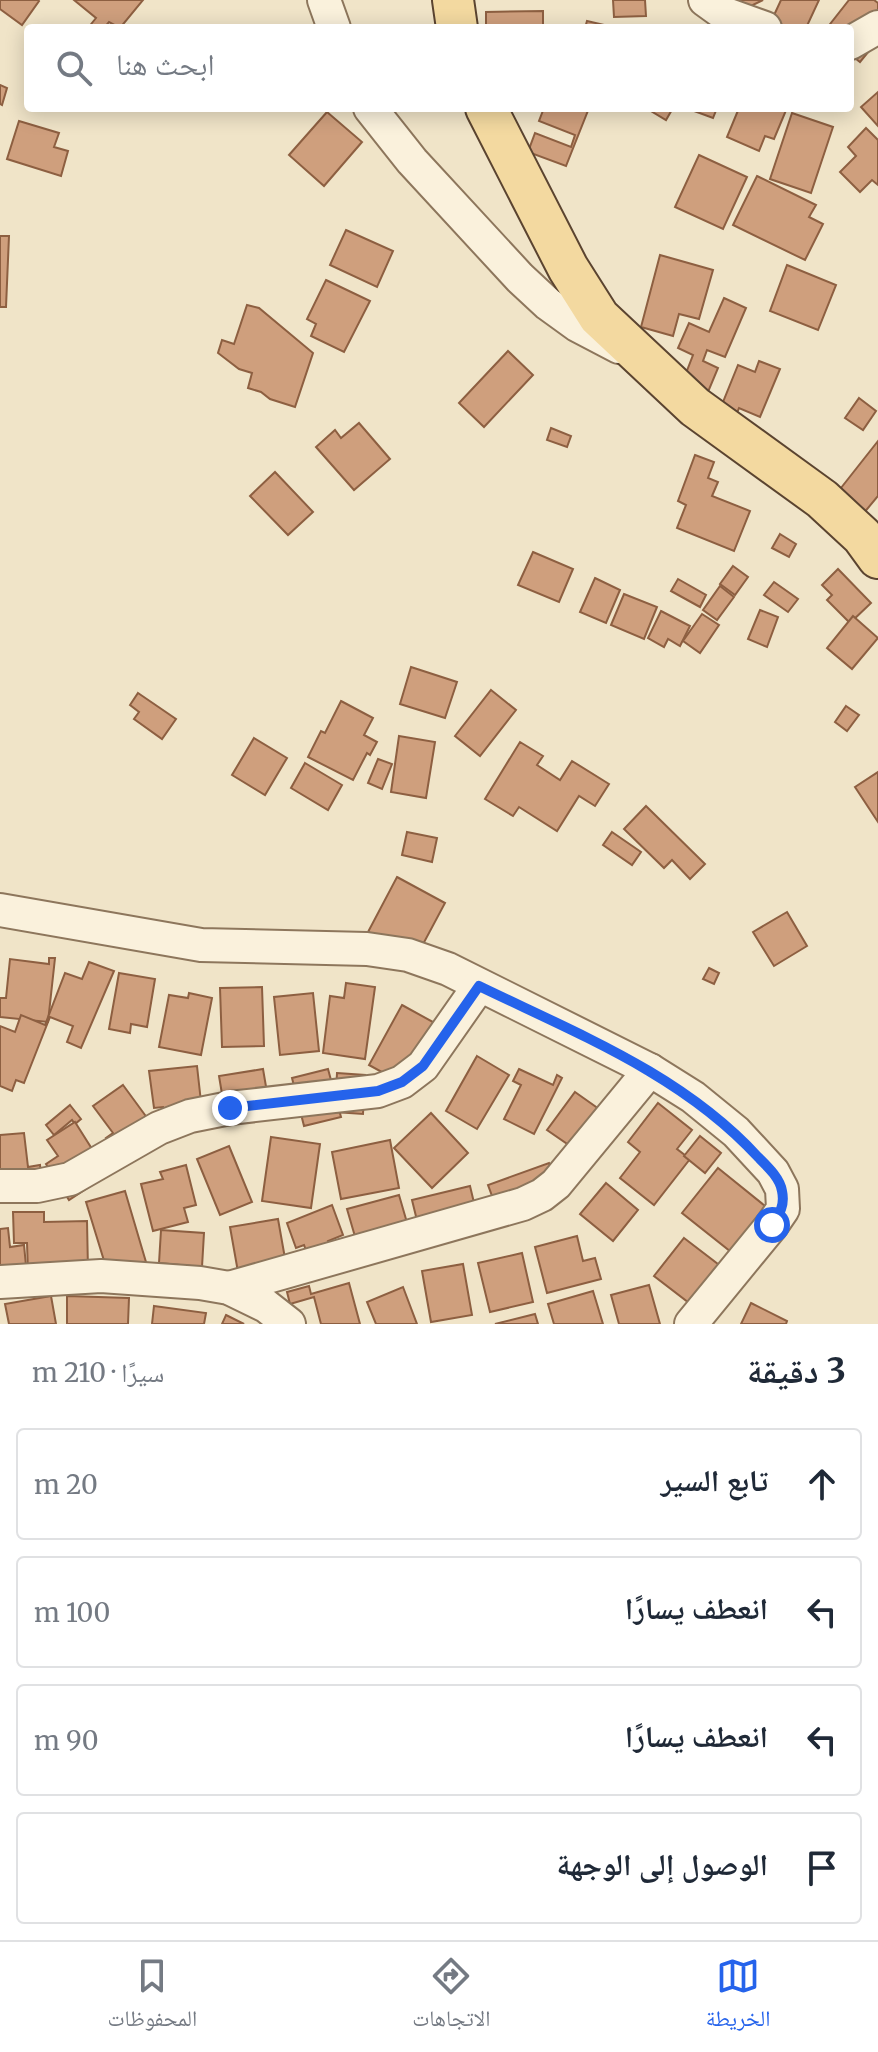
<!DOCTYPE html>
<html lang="ar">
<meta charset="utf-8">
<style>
:root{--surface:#fff;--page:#f6f6f7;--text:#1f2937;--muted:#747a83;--line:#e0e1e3;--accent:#2563eb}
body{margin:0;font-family:Merriweather,"Noto Naskh Arabic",serif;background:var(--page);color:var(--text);direction:rtl}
.stop{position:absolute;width:24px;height:24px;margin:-18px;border:6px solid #2563eb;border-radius:50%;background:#fff}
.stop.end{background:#2563eb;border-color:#fff;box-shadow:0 2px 8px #0008}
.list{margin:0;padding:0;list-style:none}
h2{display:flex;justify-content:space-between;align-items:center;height:104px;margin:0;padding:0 32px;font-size:34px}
h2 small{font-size:26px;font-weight:400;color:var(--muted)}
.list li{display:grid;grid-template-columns:52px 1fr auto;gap:24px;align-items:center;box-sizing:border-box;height:112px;margin:0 16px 16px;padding:0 16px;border:2px solid var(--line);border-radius:8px}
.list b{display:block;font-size:30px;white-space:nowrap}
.list em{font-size:26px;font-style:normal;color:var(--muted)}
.icon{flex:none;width:44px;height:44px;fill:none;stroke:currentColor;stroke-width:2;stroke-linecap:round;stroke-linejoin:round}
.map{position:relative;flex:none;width:878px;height:1324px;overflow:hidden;direction:ltr}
.search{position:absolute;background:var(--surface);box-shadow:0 4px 20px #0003;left:24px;right:24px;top:24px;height:88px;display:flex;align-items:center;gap:20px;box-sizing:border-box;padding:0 28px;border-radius:8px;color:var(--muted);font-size:30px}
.sheet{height:616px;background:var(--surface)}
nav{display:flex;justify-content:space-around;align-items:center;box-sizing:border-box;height:112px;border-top:2px solid var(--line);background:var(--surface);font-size:22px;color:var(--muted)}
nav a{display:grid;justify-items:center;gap:4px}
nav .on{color:var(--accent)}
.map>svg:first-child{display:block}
.building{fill:#cf9f7d;stroke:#8d5f41;stroke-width:2}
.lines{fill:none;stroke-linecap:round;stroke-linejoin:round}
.minor-casing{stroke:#8d765c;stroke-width:36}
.major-casing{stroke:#5b4430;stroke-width:44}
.minor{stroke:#faf1dc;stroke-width:32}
.major{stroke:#f3d9a0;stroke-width:40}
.route{stroke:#2563eb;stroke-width:10}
</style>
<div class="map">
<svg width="878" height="1324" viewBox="0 0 878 1324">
<rect width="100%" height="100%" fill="#f0e4c8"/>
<g class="building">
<polygon points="0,0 38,0 39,1 22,25 0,9"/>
<polygon points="74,0 143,0 120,28 109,22 104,28 88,28 96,18"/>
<polygon points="613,0 645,0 646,16 614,17"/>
<polygon points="714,0 763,0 724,19"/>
<polygon points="781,0 819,0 806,28 774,28 769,26"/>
<polygon points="849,0 874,0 878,3 878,40 860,62 850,54 850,28 827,28"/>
<polygon points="543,11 543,28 486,28 486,12"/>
<polygon points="587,21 617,28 585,28"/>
<polygon points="0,85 7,88 2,105 0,104"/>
<polygon points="878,92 878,126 861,107"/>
<polygon points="544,108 589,108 566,166 528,152 535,133 571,147 575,135 539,121"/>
<polygon points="646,108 673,108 666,120"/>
<polygon points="686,108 717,108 713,118"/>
<polygon points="739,108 787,108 774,139 765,136 759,151 727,137"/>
<polygon points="327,112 362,142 324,186 289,155"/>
<polygon points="792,113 833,127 811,193 770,179"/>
<polygon points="19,121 59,133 54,147 68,151 61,176 7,159"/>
<polygon points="866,128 878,140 878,185 872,180 860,192 840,172 856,156 848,147"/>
<polygon points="699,155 747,177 723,229 675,207"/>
<polygon points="757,176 816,205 809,217 823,224 805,260 733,225"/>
<polygon points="346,230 393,251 377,287 330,265"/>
<polygon points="0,236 9,236 6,307 0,307"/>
<polygon points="660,255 713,270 699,319 679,314 673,336 641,327"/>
<polygon points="787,265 836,285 818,330 770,311"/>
<polygon points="326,280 370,301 344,352 311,336 316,324 307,319"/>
<polygon points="724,298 746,308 725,357 707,350 703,361 718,368 708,392 683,381 693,355 678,348 689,323 709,332"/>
<polygon points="247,305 259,308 313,353 295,407 270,399 261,392 248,388 252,373 239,369 218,353 222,340 234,344"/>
<polygon points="508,351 533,375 484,427 459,403"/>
<polygon points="759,361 780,369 760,417 739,408 735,418 719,412 738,365 755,372"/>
<polygon points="859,398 876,411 863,430 845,418"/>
<polygon points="359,423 390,459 354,490 316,447 335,430 341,438"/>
<polygon points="551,428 571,436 567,447 547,440"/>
<polygon points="878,441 878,496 863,514 837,493"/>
<polygon points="695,455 714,462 708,478 718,482 712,496 750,511 734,551 677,528 686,505 678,501"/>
<polygon points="275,472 313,512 288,535 250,496"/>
<polygon points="780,534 796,544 789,557 772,548"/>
<polygon points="533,552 573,569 559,602 518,585"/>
<polygon points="733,566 748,577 735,595 720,584"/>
<polygon points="838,569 871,603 850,623 827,600 832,595 822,585"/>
<polygon points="595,578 620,590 606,623 580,612"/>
<polygon points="678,579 706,595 700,607 671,591"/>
<polygon points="774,582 798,599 788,612 764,595"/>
<polygon points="720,586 734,597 717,620 703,610"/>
<polygon points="624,594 657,607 644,639 611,625"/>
<polygon points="760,610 778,617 767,647 748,639"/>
<polygon points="661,611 690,626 680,646 668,639 664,647 648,638"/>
<polygon points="702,614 719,625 700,653 683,641"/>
<polygon points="853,616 878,638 852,669 827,648"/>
<polygon points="411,667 457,682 445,718 400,704"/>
<polygon points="491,690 516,710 480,756 455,736"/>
<polygon points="138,693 176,719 162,739 134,719 139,712 130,705"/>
<polygon points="341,701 373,718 364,735 377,742 370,755 367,753 353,780 308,757 321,731 325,733"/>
<polygon points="846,706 859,715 847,731 835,722"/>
<polygon points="399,736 435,742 426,798 391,792"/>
<polygon points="254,738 287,758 265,795 232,775"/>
<polygon points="520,742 543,756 537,765 560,780 572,761 609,784 595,806 579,796 557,831 519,807 513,816 485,799"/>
<polygon points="378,759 392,764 382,789 368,783"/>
<polygon points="305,763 342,785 328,810 291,788"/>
<polygon points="878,772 878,822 855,787"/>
<polygon points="646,806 705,864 690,879 672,860 664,868 624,829"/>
<polygon points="407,832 437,838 432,862 402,855"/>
<polygon points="612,832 641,852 632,865 603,845"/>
<polygon points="397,877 445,903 413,963 383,939 368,932"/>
<polygon points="787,912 807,946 774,966 753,932"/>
<polygon points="49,958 55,958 48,1022 0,1017 0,998 6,998 10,959 49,964"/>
<polygon points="89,962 114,971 81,1048 67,1042 73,1026 50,1017 24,1083 16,1080 12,1091 0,1086 0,1026 15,1032 21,1015 45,1025 65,973 82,979"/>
<polygon points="709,968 719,973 714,984 703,979"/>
<polygon points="119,973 155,979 147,1027 131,1024 130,1033 109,1029"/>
<polygon points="346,983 375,987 365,1059 323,1053 330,996 344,998"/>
<polygon points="262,987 264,1046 222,1047 220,988"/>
<polygon points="189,993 212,998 201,1055 159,1047 169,995 188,998"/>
<polygon points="313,993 319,1051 280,1055 274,997"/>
<polygon points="402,1005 442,1027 409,1087 369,1065"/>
<polygon points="477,1056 509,1075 477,1129 446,1111"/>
<polygon points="197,1066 203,1120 165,1124 163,1107 154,1108 149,1071"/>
<polygon points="263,1069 270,1110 226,1118 219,1076"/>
<polygon points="328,1069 341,1117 304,1126 292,1078"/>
<polygon points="519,1069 553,1085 557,1075 562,1078 534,1134 504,1119 521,1085 513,1081"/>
<polygon points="337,1073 365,1075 363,1114 335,1112"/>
<polygon points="123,1085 156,1130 120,1156 106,1138 113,1133 93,1106"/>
<polygon points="575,1092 606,1114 579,1152 547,1130"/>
<polygon points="658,1103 692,1130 677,1149 690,1159 654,1205 620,1178 640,1152 628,1142"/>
<polygon points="70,1105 81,1119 75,1124 72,1120 54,1135 46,1125"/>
<polygon points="431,1113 468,1153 432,1188 394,1148"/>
<polygon points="75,1122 104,1168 88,1178 92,1185 69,1200 46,1164 58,1156 47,1140"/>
<polygon points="24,1133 28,1167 40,1165 42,1185 0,1199 0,1135"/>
<polygon points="700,1136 721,1153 705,1173 684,1156"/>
<polygon points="271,1137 320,1144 311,1208 262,1201"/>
<polygon points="390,1140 399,1188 341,1199 332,1152"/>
<polygon points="229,1146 252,1202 220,1215 197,1159"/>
<polygon points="549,1163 558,1189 501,1220 488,1185"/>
<polygon points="186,1165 196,1205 184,1208 188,1222 153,1231 141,1184 163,1179 160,1172"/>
<polygon points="718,1168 780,1218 745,1263 682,1213"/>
<polygon points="606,1183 638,1210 613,1241 580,1214"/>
<polygon points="470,1186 480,1228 422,1241 412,1200"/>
<polygon points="125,1191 151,1279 113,1290 86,1202"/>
<polygon points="399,1195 412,1240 363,1264 347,1209"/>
<polygon points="332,1205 343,1235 328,1241 331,1250 309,1258 304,1245 296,1248 287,1223"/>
<polygon points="13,1212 44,1212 44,1222 87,1221 88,1270 28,1272 27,1243 14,1243"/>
<polygon points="278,1219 286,1264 238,1272 230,1227"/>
<polygon points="8,1228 10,1247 24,1245 27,1276 0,1279 0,1229"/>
<polygon points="161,1230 204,1233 202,1267 159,1263"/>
<polygon points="577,1236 583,1261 595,1258 601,1279 547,1293 535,1247"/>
<polygon points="684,1238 727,1271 697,1309 654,1276"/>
<polygon points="522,1253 533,1302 490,1312 478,1263"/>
<polygon points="463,1264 472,1315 431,1322 422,1271"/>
<polygon points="349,1283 360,1324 321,1324 314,1297 290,1304 287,1292 309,1286 311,1294"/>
<polygon points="649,1285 660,1324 619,1324 611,1295"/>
<polygon points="403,1287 417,1324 376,1324 367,1302"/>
<polygon points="593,1291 603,1324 554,1324 548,1304"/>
<polygon points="51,1296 56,1324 9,1324 5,1304"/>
<polygon points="67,1296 129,1298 128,1324 67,1324"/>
<polygon points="751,1303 787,1321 786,1324 741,1324"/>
<polygon points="154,1306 206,1313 204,1324 152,1324"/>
<polygon points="535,1314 538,1324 495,1324"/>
<polygon points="226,1315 244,1324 222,1324"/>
</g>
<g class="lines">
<defs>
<g id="minor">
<polyline points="324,0 334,28"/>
<polyline points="705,0 723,13 765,28"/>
<polyline points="850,43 878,27"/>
<polyline points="370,108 412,161 520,278 548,304 577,325 619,347"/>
<polyline points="0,910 201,945 367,949 408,955 448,969 650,1070 693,1097 736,1132 773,1172 782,1189 783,1209 772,1225 691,1324"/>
<polyline points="0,1186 37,1186 70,1179 159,1128 190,1116 230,1108 378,1091 402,1082 423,1066 479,986"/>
<polyline points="0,1282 101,1276 200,1283 229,1288 266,1306 289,1324"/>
<polyline points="229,1288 523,1204 542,1195 556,1184 650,1070"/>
</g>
<g id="major">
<polyline points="453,0 457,28"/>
<polyline points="486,108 568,268 599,317 695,407 822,499 862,536 878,558"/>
</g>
</defs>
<use href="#minor" class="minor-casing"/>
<use href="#major" class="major-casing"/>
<use href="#minor" class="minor"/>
<use href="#major" class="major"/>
</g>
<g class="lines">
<path class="route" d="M230 1108 378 1091 402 1082 423 1066 479 986C578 1034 683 1075 758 1157 767 1166 780 1178 782 1191 785 1205 780 1213 772 1225"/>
</g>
</svg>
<div class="stop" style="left:772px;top:1225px"></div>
<div class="stop end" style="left:230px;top:1108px"></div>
<div class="search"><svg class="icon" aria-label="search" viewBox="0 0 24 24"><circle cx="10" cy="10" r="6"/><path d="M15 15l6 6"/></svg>ابحث هنا</div>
</div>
<section class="sheet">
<h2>3 دقيقة<small>سيرًا · 210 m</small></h2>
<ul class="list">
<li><svg class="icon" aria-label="ahead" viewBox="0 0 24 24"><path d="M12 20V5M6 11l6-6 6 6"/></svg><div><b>تابع السير</b></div><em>20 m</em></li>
<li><svg class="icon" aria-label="left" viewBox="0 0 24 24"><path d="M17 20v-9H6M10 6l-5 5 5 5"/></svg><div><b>انعطف يسارًا</b></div><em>100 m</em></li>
<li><svg class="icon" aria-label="left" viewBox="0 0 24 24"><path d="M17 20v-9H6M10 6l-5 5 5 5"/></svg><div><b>انعطف يسارًا</b></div><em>90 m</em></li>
<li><svg class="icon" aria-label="arrive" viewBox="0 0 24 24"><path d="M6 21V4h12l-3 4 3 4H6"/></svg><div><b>الوصول إلى الوجهة</b></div></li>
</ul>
</section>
<nav>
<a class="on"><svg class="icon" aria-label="map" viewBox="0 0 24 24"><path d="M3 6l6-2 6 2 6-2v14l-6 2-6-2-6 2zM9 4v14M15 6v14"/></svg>الخريطة</a>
<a><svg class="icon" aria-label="directions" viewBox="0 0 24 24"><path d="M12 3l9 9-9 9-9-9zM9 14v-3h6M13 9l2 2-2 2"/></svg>الاتجاهات</a>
<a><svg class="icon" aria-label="saved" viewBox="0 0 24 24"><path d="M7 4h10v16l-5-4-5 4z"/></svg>المحفوظات</a>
</nav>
